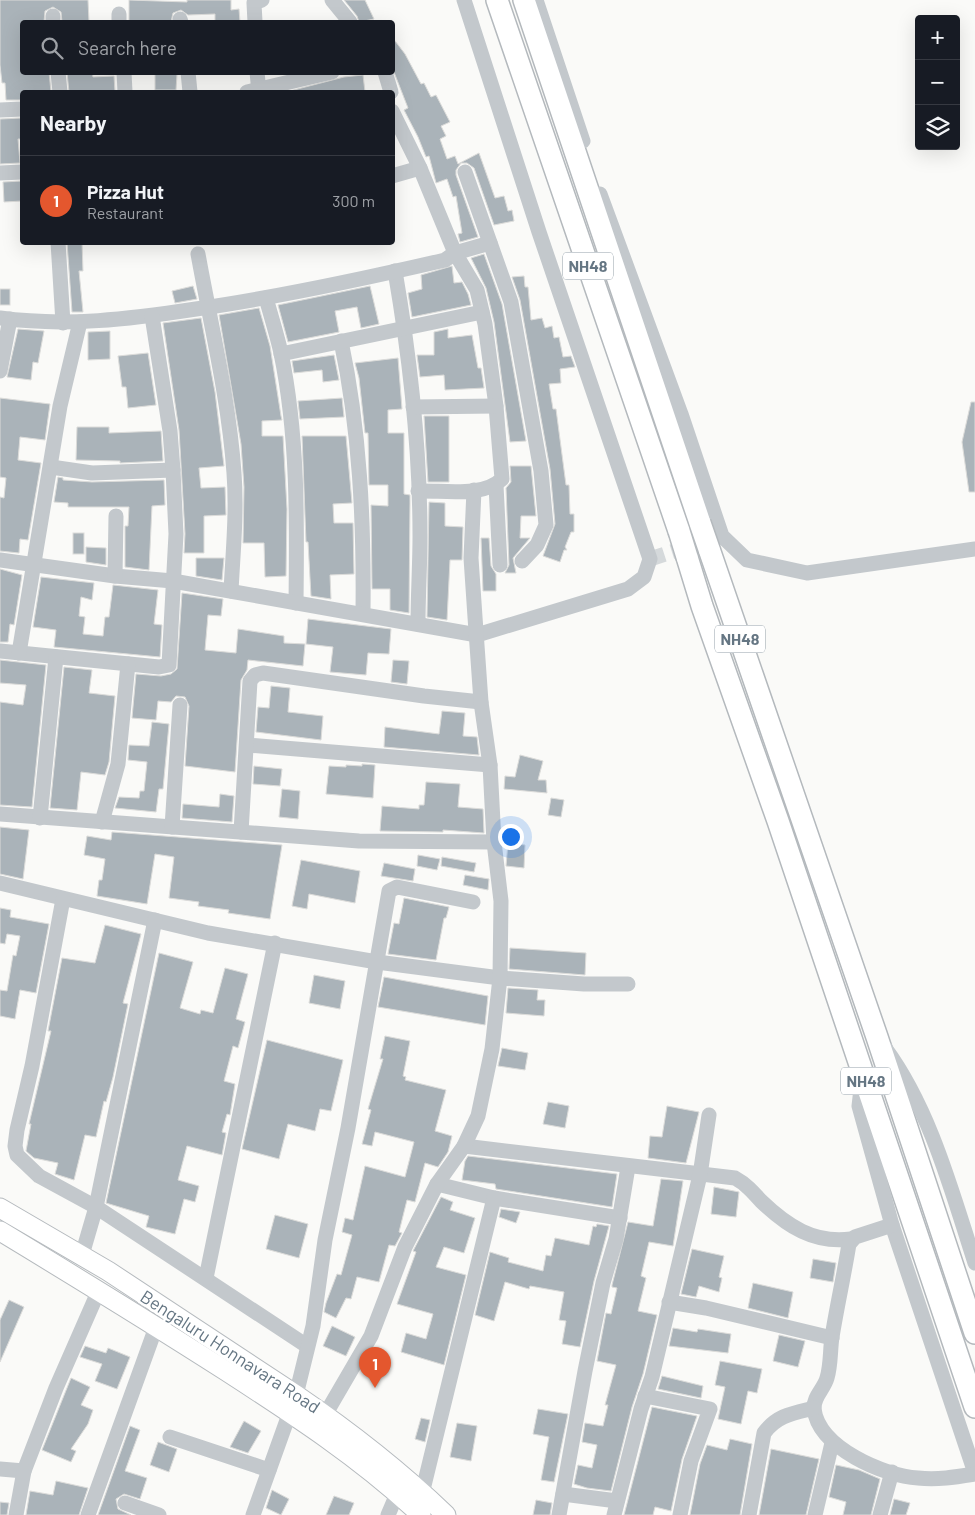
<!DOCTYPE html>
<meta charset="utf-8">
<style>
:root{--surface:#171b24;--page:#20242c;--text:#f1f3f6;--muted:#9ea1a6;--line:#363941;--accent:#e4572e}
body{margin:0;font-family:Barlow,sans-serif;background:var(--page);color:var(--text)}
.controls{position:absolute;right:15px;top:15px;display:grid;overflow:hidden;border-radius:5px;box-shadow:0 5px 20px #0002}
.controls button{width:45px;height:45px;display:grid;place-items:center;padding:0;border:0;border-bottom:1px solid var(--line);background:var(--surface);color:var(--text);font:25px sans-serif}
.you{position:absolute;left:510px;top:836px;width:18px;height:18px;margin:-12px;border:4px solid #fff;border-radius:50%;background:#1a73e8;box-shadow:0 0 0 8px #1a73e833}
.badge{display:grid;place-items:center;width:32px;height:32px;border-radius:50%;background:var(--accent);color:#fff;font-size:16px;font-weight:700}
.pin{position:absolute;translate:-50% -41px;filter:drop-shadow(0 1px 2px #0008)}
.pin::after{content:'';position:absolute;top:26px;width:18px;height:15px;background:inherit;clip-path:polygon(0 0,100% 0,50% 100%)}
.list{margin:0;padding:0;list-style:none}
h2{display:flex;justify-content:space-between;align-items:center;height:65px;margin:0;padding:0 20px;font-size:21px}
h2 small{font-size:16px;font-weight:400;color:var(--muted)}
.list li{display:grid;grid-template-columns:32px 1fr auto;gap:15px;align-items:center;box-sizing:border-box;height:90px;padding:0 20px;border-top:1px solid var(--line)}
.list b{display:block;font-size:19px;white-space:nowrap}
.list p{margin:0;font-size:16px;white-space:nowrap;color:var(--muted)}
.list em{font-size:16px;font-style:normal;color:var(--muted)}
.icon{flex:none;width:28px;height:28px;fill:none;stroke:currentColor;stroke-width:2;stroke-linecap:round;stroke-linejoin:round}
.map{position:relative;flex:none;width:975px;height:1515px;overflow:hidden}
.search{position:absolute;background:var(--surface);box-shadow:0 5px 20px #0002;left:20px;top:20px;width:375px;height:55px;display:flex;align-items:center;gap:12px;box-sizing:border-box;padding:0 18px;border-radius:5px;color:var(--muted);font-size:19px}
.panel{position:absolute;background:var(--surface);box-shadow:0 5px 20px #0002;left:20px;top:90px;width:375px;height:155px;border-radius:5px}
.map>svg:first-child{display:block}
.building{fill:#aab3b9;stroke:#dcdcda}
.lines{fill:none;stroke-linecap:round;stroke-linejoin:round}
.minor-tunnel{stroke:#d5d9db;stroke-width:15;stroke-dasharray:15 8;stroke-linecap:butt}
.major-casing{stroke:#b5babe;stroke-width:21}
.highway-casing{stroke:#b4b9bd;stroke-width:24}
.minor{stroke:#c3c8cc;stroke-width:15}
.major{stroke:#fff;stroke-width:19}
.highway{stroke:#fff;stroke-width:21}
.highway-bridge-casing{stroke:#b4b9bd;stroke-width:24;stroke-linecap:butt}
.highway-bridge{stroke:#fff;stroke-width:21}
.labels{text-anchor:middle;stroke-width:5;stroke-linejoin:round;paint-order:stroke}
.shield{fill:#fff;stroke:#939fa8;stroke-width:1}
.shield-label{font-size:16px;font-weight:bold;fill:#657683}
.street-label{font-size:18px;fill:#657683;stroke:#fff}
</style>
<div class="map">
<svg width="975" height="1515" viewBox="0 0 975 1515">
<rect width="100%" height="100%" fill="#fafaf8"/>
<g class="building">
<polygon points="0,0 88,0 89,22 62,22 61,12 53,7 45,11 44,22 22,22 22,72 49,72 51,92 22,92 22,100 6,100 5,83 2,83 0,65"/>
<polygon points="129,0 187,2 187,0 231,0 231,10 239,9 240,22 215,22 215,14 188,15 181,10 173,13 171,22 129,22"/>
<polygon points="344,0 365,0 374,19 359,22 357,16"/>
<polygon points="392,37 405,54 421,84 424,83 431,97 436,95 450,122 441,126 446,136 440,139 447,159 455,156 458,164 479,153 495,198 504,196 508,211 512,210 514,221 494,225 474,168 467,163 461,163 456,170 456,175 478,237 460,242 458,234 462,233 456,196 453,197 447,179 436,183 429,156 426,157 418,137 404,110 408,108 392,67"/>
<polygon points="67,72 92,72 93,77 114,76 115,92 69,92"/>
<polygon points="155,73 177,74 176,90 155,90"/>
<polygon points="363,75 365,92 286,92 344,77"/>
<polygon points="22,118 22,139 18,139 20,163 0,164 0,119"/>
<polygon points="22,181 22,201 4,202 3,182"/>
<polygon points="67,242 82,242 83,271 79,271 83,312 72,312"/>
<polygon points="484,254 502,304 526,441 510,442 494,322 486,288 471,258"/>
<polygon points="452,266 454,283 462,282 468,294 471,305 412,317 408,293 422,289 421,275"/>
<polygon points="524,276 525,287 528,287 531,320 542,318 545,328 552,326 554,338 559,337 563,357 571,356 575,367 560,369 561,383 549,384 553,409 556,409 566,485 569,485 570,514 574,514 574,532 571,532 565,547 567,550 564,550 560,562 543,556 555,524 550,469 520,300 512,277"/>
<polygon points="193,286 197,299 175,303 172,291"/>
<polygon points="370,286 379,324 361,328 357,307 335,311 339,332 288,342 278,305"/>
<rect x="0" y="289" width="10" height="16"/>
<polygon points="259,308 270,346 281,416 282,420 262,421 262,436 283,436 287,509 286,576 265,577 264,543 243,543 244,487 241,444 219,315"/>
<polygon points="201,318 215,392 224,466 199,468 201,488 225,487 226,515 204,516 204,553 184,553 185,534 179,430 163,323"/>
<polygon points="18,329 44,331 38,363 33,362 31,380 7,377"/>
<polygon points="448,329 448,338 472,335 478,368 481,368 484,388 445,390 444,375 420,377 417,355 434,355 434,332"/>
<polygon points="110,331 110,359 88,360 88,332"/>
<polygon points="148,353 156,405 128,408 126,387 122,387 118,356"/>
<polygon points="334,355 339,380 323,382 322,370 294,373 292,361"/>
<polygon points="398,358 402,409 388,410 388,433 404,433 404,494 410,495 410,503 409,613 390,610 390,589 372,589 371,505 388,506 388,485 369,485 368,433 365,433 359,378 355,363"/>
<polygon points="0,398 50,404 45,440 20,437 18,460 41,463 28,540 20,539 19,553 0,551 0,497 4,498 6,478 0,477"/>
<polygon points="342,398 344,417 300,419 298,401"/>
<polygon points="971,402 975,402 975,492 969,492 962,442"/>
<polygon points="424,416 449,416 449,482 428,482"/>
<polygon points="77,427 109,427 109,433 161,431 163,461 120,463 120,461 76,460"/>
<polygon points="302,436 346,436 352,503 333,504 334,523 353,523 354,574 330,575 331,599 311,596 308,542 306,542"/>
<polygon points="510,466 531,466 536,516 521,516 520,538 530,538 513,558 516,573 505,573 509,565 506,488 511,482"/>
<polygon points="58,477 63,478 63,480 92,482 164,480 165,505 152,506 149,570 125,567 125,526 128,526 129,507 68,507 68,503 54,502"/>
<polygon points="429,502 445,503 445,526 463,527 462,560 450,560 447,620 427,617"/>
<rect x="73" y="533" width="11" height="21"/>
<polygon points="481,538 489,538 491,566 496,574 496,591 483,591"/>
<polygon points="86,547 106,548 106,565 86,562"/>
<polygon points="196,558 224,558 222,580 196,576"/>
<polygon points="0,569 22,575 14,625 10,624 8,642 0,642"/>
<polygon points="41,577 94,583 92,600 81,597 79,616 85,617 83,634 103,636 105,617 109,617 113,585 158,590 154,624 162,625 160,657 54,647 56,630 33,627"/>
<polygon points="182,593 223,599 221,616 208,615 205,650 236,653 238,629 284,636 284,643 305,644 303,666 248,660 247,670 241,680 235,772 185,766 189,706 185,697 176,696 171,702 158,701 156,720 132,718 136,674 161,676 171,674 177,669"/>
<polygon points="308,619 391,629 389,654 368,653 366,675 330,672 333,647 306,644"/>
<polygon points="0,660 46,665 32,807 0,805 0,702 23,705 26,685 0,683"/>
<polygon points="393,660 409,661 407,684 391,682"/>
<polygon points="64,667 92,670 89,693 115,696 109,762 105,775 81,772 77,810 50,808"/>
<polygon points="271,686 290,688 288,712 323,716 321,740 256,732 258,707 269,708"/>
<polygon points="442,711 465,713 463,736 477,737 479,755 384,747 385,727 439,734"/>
<polygon points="152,722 169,724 163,789 159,789 156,812 115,808 119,797 139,798 140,791 144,791 147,762 128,760 129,745 149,746"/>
<polygon points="520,755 543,761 538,780 546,780 547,793 504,789 505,776 515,777"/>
<polygon points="362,764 375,765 373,798 326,794 329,766 346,767 346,765 362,766"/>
<polygon points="254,766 282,769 280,786 253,784"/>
<polygon points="426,782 460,784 458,807 483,809 484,833 443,830 443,832 380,831 382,806 419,809 419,805 424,805"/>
<polygon points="282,789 300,791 298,819 279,817"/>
<polygon points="220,794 234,796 232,822 182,818 183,804 219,807"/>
<polygon points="551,798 564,800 561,817 548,815"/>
<polygon points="0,827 29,830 23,879 0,874"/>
<polygon points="112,832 282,845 270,919 228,913 229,910 198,906 199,902 169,898 174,857 155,854 147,904 97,896 99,880 102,880 105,859 84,855 87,836 111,840"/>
<polygon points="508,843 525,845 524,868 506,866"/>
<polygon points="418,855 440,859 437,870 417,866"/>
<polygon points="442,857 476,863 474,872 441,866"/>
<polygon points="301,860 360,871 355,903 309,894 307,909 292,906"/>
<polygon points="384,863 415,869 413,881 381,876"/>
<polygon points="465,875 489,879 488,890 463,885"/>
<polygon points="404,898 449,907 446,918 444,918 436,960 388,954 394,923 399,924"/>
<polygon points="0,908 11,910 10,917 49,924 36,993 20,990 15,1019 0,1016 0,990 7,991 13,955 16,956 20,936 7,934 5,944 0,943"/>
<polygon points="105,925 141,934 123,1003 128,1004 113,1077 106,1102 104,1101 96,1137 85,1135 74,1180 55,1174 58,1163 34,1158 26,1151 31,1124 29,1124 51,1031 48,1031 62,958 95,963"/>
<polygon points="510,948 586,953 585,975 509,969"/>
<polygon points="159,953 193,962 180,1008 200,1014 201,1010 213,1013 225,968 248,974 236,1019 245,1022 238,1048 233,1046 224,1081 235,1084 230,1115 227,1114 222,1132 226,1133 222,1155 187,1146 178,1180 199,1186 195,1202 184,1199 175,1234 146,1227 149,1216 106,1203"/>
<polygon points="314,975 345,981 340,1009 309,1003"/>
<polygon points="384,977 488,996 485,1025 378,1007"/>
<polygon points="508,988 538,990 537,1000 545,1000 544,1016 506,1013"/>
<polygon points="385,1036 410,1041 403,1076 406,1077 405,1080 446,1090 435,1131 452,1136 448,1152 438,1167 425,1163 415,1202 407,1200 399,1232 402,1233 395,1246 389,1245 379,1282 357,1277 351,1299 346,1298 336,1318 324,1312 326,1303 337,1274 341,1275 352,1235 342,1232 345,1218 353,1220 365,1166 405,1177 414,1142 375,1132 372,1146 362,1144 371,1110 368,1109 383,1059 380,1059"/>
<polygon points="267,1040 343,1060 331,1111 320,1109 315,1131 288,1124 279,1159 242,1149"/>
<polygon points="502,1048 528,1053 525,1070 498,1066"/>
<polygon points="548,1102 569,1106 565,1128 543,1124"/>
<polygon points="667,1106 699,1112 686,1163 648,1158 650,1136 662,1137"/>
<polygon points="468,1156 617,1174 612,1207 496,1189 495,1184 462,1180 465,1161"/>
<polygon points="661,1179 683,1181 673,1246 649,1242 641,1276 646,1278 638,1311 657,1315 643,1374 632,1407 611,1491 587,1488 574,1484 578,1465 592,1468 597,1445 582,1442 585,1423 603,1426 608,1405 605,1405 616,1365 597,1361 606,1313 611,1314 617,1288 612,1287 612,1285 628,1222 653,1226"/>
<polygon points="714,1187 739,1192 736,1217 711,1214"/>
<polygon points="441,1197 453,1202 450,1210 475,1218 464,1253 444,1247 436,1267 466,1275 444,1365 401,1352 406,1333 426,1339 433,1314 397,1304 416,1252 413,1251"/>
<polygon points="501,1209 520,1212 516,1223 499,1217"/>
<polygon points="275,1215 308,1224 299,1258 266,1249"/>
<polygon points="597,1224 609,1226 594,1281 580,1347 562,1344 566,1321 559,1320 564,1292 530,1286 529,1289 505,1282 494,1321 475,1315 490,1252 509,1258 508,1262 543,1271 546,1255 551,1256 555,1238 589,1245 593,1226 596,1227"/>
<polygon points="692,1249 724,1256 719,1277 722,1278 719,1292 699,1286 696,1297 681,1294"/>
<polygon points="813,1259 836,1263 833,1282 810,1278"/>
<polygon points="753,1283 793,1292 788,1318 748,1308"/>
<polygon points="9,1300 24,1307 0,1362 0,1320"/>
<polygon points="332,1326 355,1337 346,1356 323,1346"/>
<polygon points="673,1328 697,1332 698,1329 731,1334 728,1353 669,1346"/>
<polygon points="779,1335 805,1341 798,1367 773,1361"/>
<polygon points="85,1346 106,1353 108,1348 130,1357 117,1389 95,1381 102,1364 80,1357"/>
<polygon points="720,1361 762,1369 757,1393 748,1391 741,1424 718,1419 725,1387 715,1385"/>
<polygon points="662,1376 703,1386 701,1398 658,1389"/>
<polygon points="71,1378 90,1387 81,1405 93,1410 88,1424 71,1449 76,1451 71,1462 42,1450"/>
<polygon points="652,1407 697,1416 682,1459 671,1511 655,1507 653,1515 624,1515"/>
<polygon points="538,1409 568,1414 554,1482 541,1480 549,1437 533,1434"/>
<polygon points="421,1418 430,1420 425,1442 415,1439"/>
<polygon points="244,1421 261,1431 248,1453 230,1447"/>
<polygon points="457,1423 477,1426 471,1461 450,1457"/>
<polygon points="130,1426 140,1430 125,1471 147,1478 140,1499 124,1494 116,1499 118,1509 131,1515 98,1515"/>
<polygon points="730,1439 752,1444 740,1515 690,1515 700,1464 707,1445 727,1450"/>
<polygon points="158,1442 177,1449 169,1472 150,1465"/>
<polygon points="771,1449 819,1459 806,1515 759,1515"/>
<polygon points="836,1465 859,1470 880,1479 871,1515 843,1515 846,1502 829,1497"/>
<polygon points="56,1481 88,1488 79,1515 26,1515 30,1491 53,1495"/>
<polygon points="272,1490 289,1499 281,1515 266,1508"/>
<polygon points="334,1496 354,1503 349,1515 326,1515"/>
<polygon points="894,1499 910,1503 906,1515 890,1515"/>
<polygon points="536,1500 552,1503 550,1515 533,1515"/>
<polygon points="0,1502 9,1503 7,1515 0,1515"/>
</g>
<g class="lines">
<polyline class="minor-tunnel" points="650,559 715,538"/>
<defs>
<g id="major">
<path d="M0 1208 108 1271 296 1395C349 1431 400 1471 446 1515"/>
<path d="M0 1231C76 1277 151 1323 226 1371 294 1415 362 1459 421 1515"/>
</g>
<g id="highway">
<polyline points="497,0 679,531"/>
<polyline points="524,0 700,523"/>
<polyline points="709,549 877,1037 975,1333"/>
<polyline points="687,557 702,606 778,821 975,1407"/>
</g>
</defs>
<use href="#major" class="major-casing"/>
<use href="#highway" class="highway-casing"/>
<g class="minor">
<polyline points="332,0 350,22"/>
<polyline points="536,0 583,141"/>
<polyline points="119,14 119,22"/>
<polyline points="53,16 53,22"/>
<polyline points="180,19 181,22"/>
<polyline points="255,22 254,3 262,0"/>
<polyline points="58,72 60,92"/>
<polyline points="124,72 125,92"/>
<polyline points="188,72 190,92"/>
<polyline points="257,72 259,92"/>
<polyline points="385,72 391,92"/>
<polyline points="247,92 332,72"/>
<polyline points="0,110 22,109"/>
<path d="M392 111 420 168 455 253 477 290 485 324 496 406 502 479C483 498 442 490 418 491"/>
<polyline points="465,172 511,302 541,471 546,525 537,545 522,561"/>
<polyline points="0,173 22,172"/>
<polyline points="392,176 420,168"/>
<polyline points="600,194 681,414 722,536 747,560 807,573 975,549"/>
<polyline points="58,242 63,323"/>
<path d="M198 254C211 326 229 400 234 473 237 512 233 552 231 591"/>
<path d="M395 271C410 358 420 448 420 536 420 565 418 595 418 624"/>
<path d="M266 298C271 316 277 335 281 353 298 435 297 520 296 603"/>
<path d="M0 318C67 327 130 319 196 309 280 297 363 279 445 260L455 253 490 243"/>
<path d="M341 341C360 430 364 522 363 613"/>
<polyline points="281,354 482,312"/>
<polyline points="0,371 10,319"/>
<polyline points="413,407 496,406"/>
<polyline points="51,467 92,473 173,470"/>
<polyline points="496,485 500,565"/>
<polyline points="0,560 115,576 173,581 477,635 628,589 644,577 650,559 539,232 464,0"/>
<polyline points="115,576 116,516"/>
<polyline points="0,651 159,667 169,665 176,534 173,470 170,431 152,316"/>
<polyline points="19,653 60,406 80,322"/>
<polyline points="247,745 490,765"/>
<polyline points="0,814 359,841 494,842"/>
<polyline points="40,818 56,657"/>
<polyline points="102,822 118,764 128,664"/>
<polyline points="172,827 180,705"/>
<polyline points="241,832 250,681 255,675 263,673 424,696 481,702"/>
<polyline points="0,883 208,933 377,962 500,978 584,984 628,984"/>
<polyline points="63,899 32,1066 17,1130 15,1146 17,1155 39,1176 96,1207 307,1346"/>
<path d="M885 1048C930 1109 952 1192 975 1263"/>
<polyline points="862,1080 859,1106 892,1225 975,1473"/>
<path d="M464 1146 735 1178C746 1184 753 1192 761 1201 787 1226 814 1244 851 1239"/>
<polyline points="437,1184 494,1198 620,1218"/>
<path d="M892 1225 855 1237 849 1244C844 1275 837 1306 832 1337 830 1350 831 1365 827 1378 824 1389 813 1397 814 1409 819 1448 884 1476 918 1478 938 1480 956 1477 975 1474"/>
<polyline points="82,1255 96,1207 155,920"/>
<polyline points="206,1278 275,943"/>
<polyline points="669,1302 706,1308 832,1338"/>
<polyline points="645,1396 710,1409 691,1461 680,1515"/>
<polyline points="325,1415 371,1336 405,1247 437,1184 464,1146 478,1116 492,1049 500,978 501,901 494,842 490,765 481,702 475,617 471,558 474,490"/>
<polyline points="170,1437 269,1470"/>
<polyline points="0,1469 24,1471 56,1388 99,1290"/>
<polyline points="563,1494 617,1501"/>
<polyline points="420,1502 494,1198"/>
<polyline points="125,1503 159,1515"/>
<polyline points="16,1515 24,1471"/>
<polyline points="88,1515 156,1327"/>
<polyline points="253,1515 296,1395 313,1326 325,1240 348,1128 389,891 397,887 473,902"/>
<polyline points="388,1515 397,1494"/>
<polyline points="559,1515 585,1371 603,1283 616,1239 628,1167"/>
<polyline points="614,1515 641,1409 652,1377 700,1175 709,1115"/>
<path d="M749 1515 764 1433C777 1415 794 1413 814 1408"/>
<polyline points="815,1515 832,1443"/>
<polyline points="880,1515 892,1472"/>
</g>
<use href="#major" class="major"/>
<use href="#highway" class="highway"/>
<defs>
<g id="highway-bridge">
<polyline points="700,523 709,549"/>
<polyline points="679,531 687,557"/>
</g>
</defs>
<use href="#highway-bridge" class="highway-bridge-casing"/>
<use href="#highway-bridge" class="highway-bridge"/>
</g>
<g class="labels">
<g class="shield">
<rect x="563" y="252.5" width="50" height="27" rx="4"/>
<rect x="715" y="625.5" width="50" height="27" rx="4"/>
<rect x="841" y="1067.5" width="50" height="27" rx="4"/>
</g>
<g class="shield-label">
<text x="588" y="272">NH48</text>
<text x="740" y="645">NH48</text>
<text x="866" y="1087">NH48</text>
</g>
<g class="street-label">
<text transform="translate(230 1352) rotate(33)" y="6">Bengaluru Honnavara Road</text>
</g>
</g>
</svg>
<div class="controls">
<button>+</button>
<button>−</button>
<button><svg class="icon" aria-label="layers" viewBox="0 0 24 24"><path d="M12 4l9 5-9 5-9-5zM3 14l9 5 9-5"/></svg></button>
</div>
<div class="you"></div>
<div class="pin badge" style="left:375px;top:1388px">1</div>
<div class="search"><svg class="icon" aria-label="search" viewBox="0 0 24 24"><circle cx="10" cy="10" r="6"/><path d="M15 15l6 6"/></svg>Search here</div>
<section class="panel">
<h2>Nearby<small></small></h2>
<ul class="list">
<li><span class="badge">1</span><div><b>Pizza Hut</b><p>Restaurant</p></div><em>300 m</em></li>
</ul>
</section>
</div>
